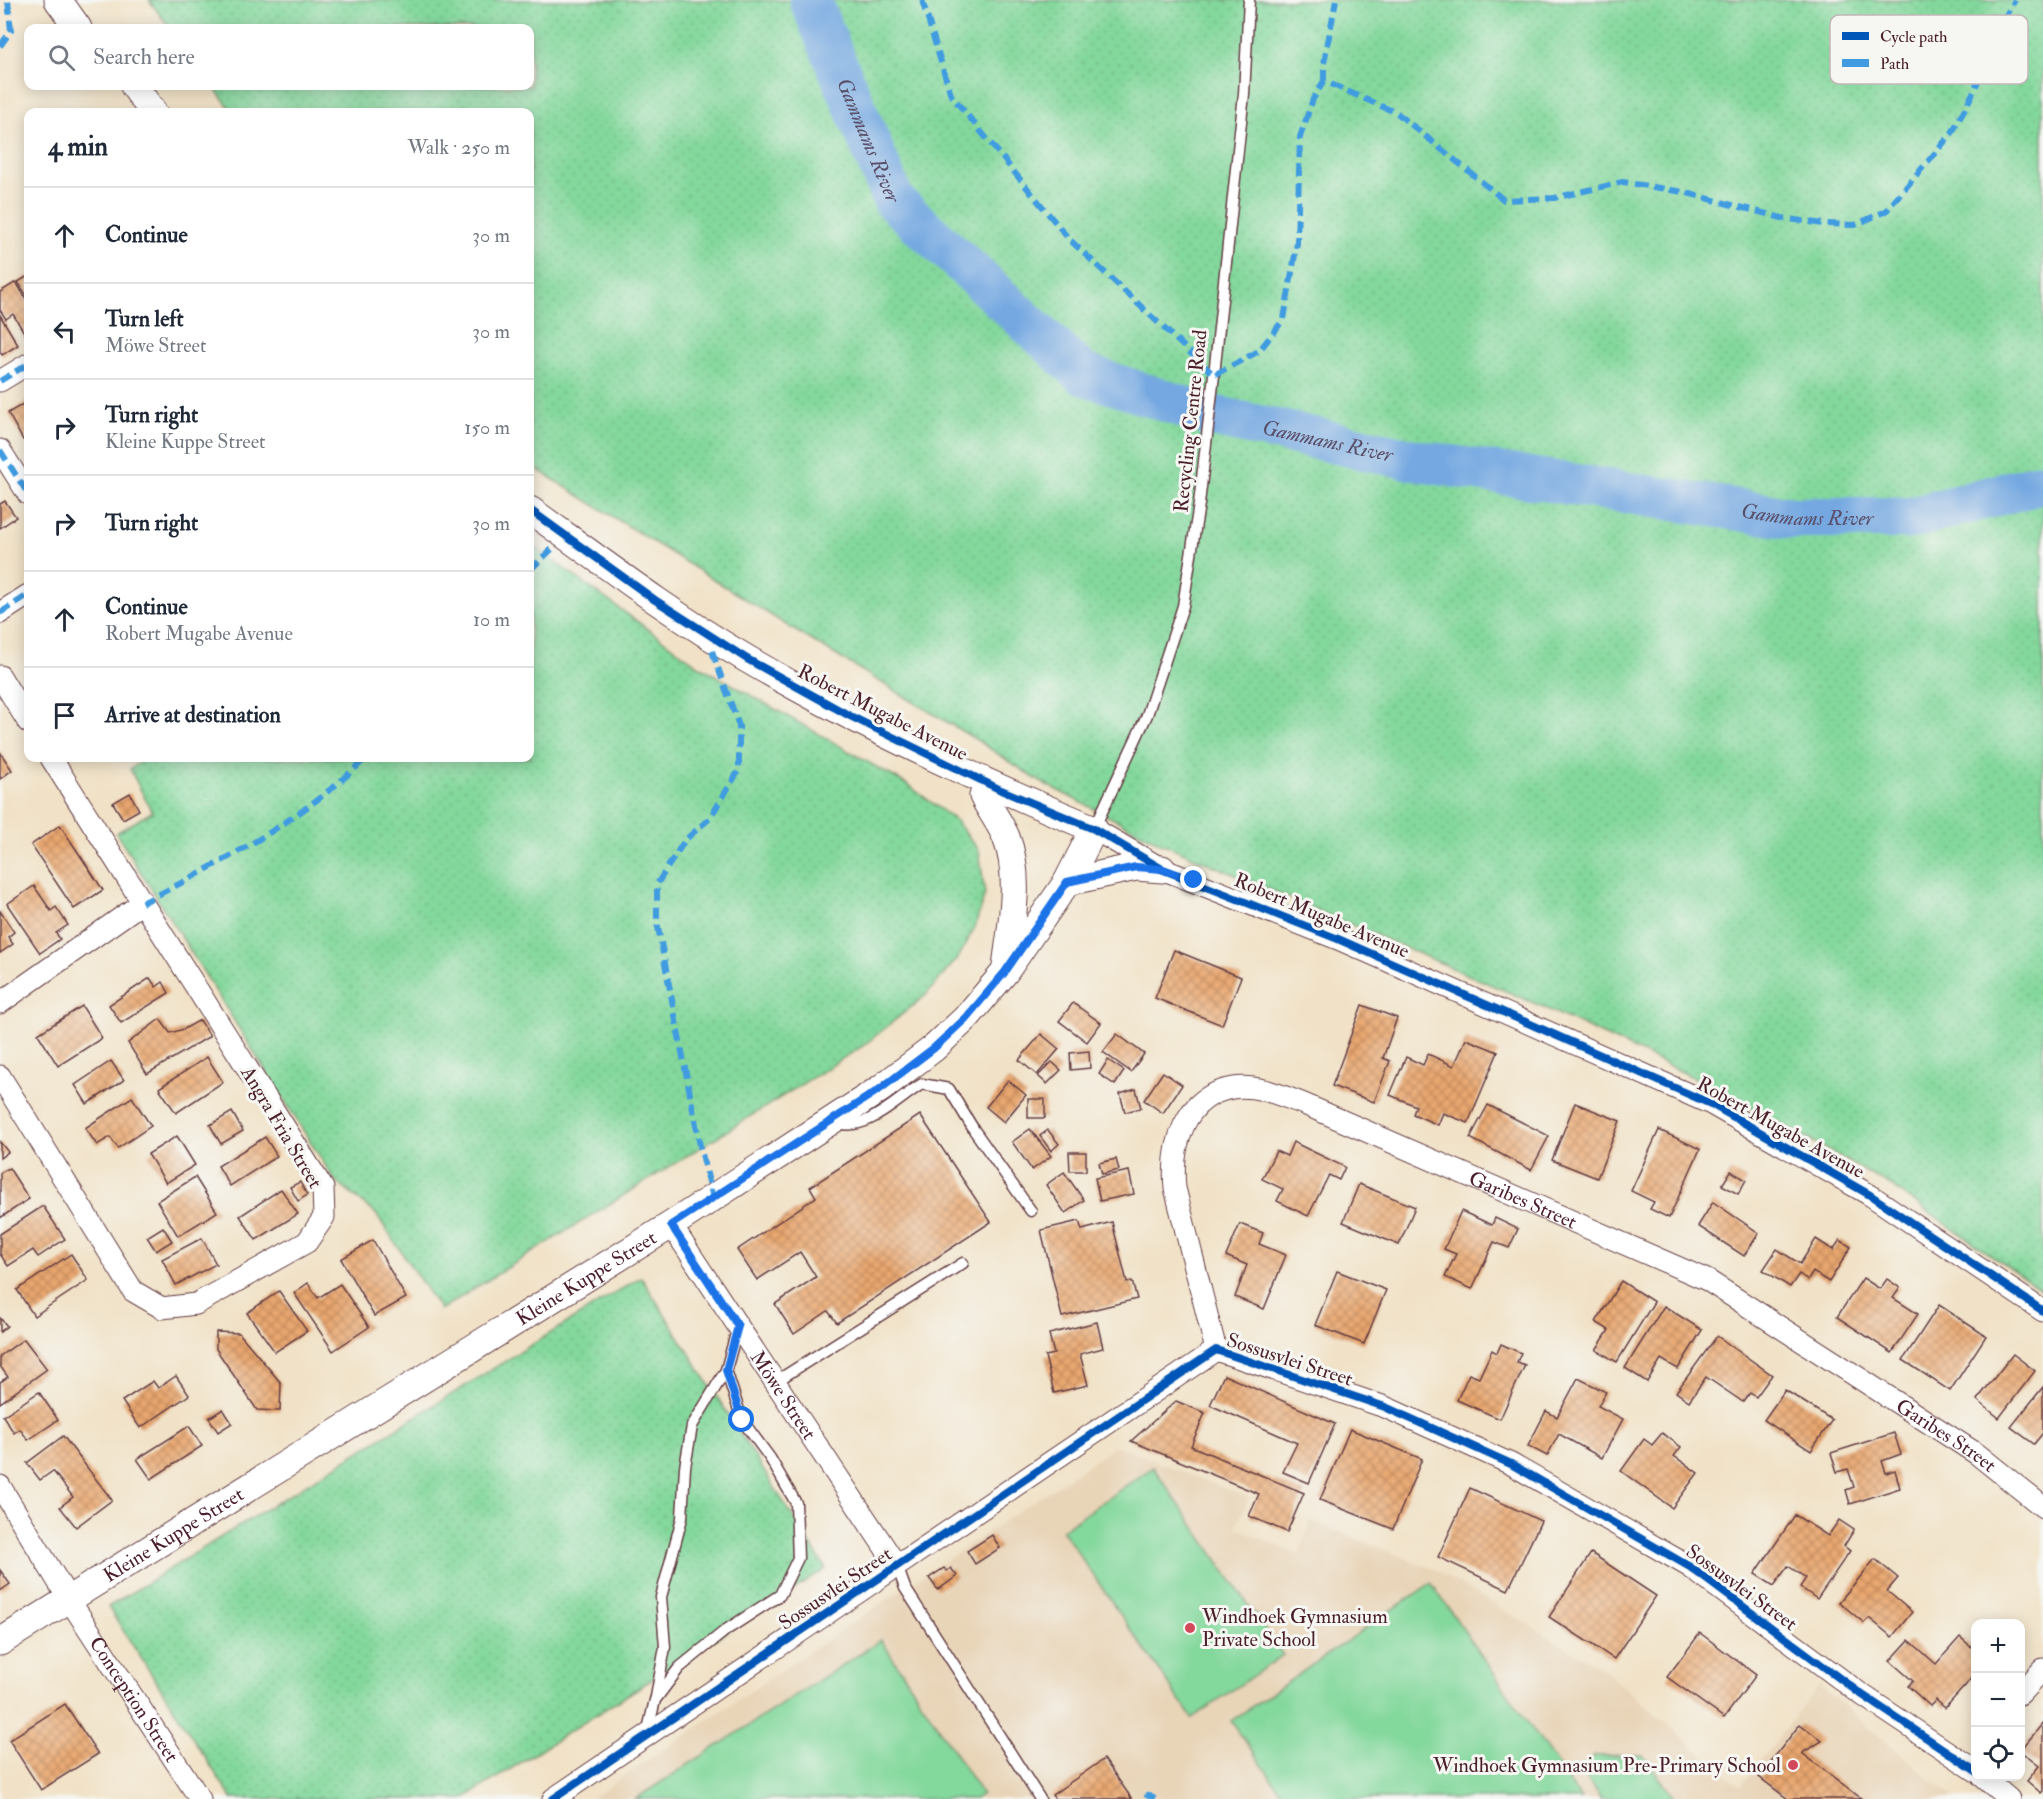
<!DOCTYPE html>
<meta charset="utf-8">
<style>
:root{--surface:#fff;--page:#f2f2f3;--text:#1f2937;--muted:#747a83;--line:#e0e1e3}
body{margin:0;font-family:"IM FELL Double Pica",serif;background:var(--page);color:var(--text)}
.controls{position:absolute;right:18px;bottom:18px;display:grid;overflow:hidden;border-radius:12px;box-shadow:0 3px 15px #0003}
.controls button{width:54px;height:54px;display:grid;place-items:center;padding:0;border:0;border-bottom:2px solid var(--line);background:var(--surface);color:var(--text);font:30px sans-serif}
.stop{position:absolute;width:18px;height:18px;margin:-14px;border:4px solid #1a73e8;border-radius:50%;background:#fff}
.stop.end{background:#1a73e8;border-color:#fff;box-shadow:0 2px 6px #0008}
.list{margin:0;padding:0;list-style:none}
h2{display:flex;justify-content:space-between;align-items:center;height:78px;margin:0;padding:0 24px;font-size:26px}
h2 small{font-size:20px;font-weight:400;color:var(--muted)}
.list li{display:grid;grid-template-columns:39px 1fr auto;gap:18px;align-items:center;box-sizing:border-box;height:96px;padding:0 24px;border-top:2px solid var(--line)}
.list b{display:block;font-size:22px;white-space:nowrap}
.list p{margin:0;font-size:20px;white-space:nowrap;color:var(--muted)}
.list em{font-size:20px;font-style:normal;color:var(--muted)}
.icon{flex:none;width:33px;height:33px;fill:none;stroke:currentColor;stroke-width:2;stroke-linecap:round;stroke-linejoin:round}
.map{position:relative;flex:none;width:2043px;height:1799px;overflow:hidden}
.search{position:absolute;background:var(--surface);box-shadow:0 3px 15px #0003;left:24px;top:24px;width:510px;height:66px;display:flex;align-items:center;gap:15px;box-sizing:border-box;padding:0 21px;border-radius:12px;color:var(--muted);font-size:22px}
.panel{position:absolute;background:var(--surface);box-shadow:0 3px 15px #0003;left:24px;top:108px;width:510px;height:654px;border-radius:12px}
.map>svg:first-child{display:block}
.built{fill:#e8d4b7}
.grass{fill:url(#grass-dots);stroke:#667c64;stroke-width:1.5}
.garden{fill:#83d89c;stroke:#667c64;stroke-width:1.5}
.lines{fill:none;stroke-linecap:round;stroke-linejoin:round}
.river{stroke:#74a8e1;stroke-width:42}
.building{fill:url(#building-cross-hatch)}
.service-casing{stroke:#633c42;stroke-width:13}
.minor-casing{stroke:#633c42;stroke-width:23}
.tertiary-casing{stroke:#633c42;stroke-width:29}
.service{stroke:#fff;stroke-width:10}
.minor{stroke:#fff;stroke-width:21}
.tertiary{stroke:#fff;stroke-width:27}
.quiet{stroke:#409be1;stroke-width:6;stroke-dasharray:12 6;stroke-linecap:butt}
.cycleway-casing{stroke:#f6f6f2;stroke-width:11}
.cycleway{stroke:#0057b8;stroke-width:8}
.route{stroke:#1a73e8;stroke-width:8}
.poi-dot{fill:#d1495b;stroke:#f6f6f2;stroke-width:2}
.labels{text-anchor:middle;stroke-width:6;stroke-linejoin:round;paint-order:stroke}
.street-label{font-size:20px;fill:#4a1f2b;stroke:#f6f6f2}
.poi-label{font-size:20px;fill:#4a1f2b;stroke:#f6f6f2;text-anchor:start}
.water-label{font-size:21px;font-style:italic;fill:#594f6b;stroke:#f6f6f2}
.key{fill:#f6f6f2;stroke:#c2b6b6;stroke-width:1.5}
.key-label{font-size:16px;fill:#4a1f2b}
</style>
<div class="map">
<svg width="2043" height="1799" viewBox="0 0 2043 1799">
<defs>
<pattern id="grass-dots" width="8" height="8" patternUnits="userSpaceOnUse" patternTransform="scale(1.5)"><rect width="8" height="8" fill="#83d89c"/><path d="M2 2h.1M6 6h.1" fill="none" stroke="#73b987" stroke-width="1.8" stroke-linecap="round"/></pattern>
<pattern id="building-cross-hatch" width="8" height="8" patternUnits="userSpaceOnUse" patternTransform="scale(1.5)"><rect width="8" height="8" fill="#e9a76f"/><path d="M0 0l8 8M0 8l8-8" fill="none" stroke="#bf875b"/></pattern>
</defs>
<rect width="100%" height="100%" fill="#f6f6f2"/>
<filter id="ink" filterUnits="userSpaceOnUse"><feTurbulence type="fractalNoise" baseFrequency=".0167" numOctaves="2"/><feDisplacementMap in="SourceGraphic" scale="12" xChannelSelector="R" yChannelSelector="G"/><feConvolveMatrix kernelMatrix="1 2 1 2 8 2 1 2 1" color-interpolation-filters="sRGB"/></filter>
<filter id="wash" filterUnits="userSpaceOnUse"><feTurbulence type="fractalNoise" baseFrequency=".008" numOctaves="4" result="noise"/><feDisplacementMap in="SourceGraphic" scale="24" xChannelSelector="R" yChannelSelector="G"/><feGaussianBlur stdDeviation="1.35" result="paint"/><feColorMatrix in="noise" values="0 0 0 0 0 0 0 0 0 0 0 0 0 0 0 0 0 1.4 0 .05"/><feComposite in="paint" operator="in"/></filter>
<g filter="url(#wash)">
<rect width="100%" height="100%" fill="#f1e2c7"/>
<polygon class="built" points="1116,1446 1249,1498 1236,1527 1299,1555 1311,1521 1434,1569 1602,1668 1740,1787 1819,1685 1954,1799 590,1799"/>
<g class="grass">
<polygon points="149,0 2043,0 2043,1291 1891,1186 1725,1092 1543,1007 1161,843 1039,781 980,742 796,631 530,465 530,112 233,112 213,86 530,86 530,28 170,28"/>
<polygon points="530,544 698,665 908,785 956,821 979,850 985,894 975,927 958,958 926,995 863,1046 440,1310 376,1214 335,1181 116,833 152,812 130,769 146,758 530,758"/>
<polygon points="641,1277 826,1569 463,1799 232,1799 108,1607"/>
</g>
<g class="garden">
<polygon points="1153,1467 1283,1655 1192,1718 1062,1530"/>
<polygon points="1431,1583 1581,1799 1286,1799 1231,1721"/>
<polygon points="881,1640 982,1794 975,1799 635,1799"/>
<polygon points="1643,1755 1675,1799 1601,1799 1580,1769 1594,1756"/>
</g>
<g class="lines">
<path class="river" id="s1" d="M810 0 894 201 1083 374 1208 415 1419 461 1792 518H1911L2043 483"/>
</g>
<g id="blocks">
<g class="building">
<polygon points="28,276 28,298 18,282"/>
<polygon points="16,282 28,302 28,339 13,314 6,319 0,310 0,292"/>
<polygon points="0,315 18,345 2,355 0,352"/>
<polygon points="28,401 28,437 23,440 8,413"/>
<polygon points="5,501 16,517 0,528 0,504"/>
<polygon points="0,752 12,770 0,779"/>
<polygon points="130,793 139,810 123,819 113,803"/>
<polygon points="60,825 103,890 74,909 31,845"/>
<polygon points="34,886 51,911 56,907 68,925 56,933 60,939 40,953 7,904"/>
<polygon points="0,911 14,932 8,937 13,944 0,953"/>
<polygon points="1174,950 1241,977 1222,1025 1155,998"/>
<polygon points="150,978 156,987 163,982 169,993 121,1023 109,1005"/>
<polygon points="1073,1003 1101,1023 1087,1042 1059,1021"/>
<polygon points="1362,1005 1397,1018 1383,1058 1390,1061 1374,1102 1332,1086"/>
<polygon points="82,1006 102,1038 58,1066 38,1034"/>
<polygon points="160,1019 170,1033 184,1029 200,1020 210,1036 147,1074 128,1043"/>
<polygon points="1041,1034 1059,1049 1037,1075 1019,1060"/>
<polygon points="1117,1034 1144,1054 1131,1072 1103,1052"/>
<polygon points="1466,1039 1498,1052 1468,1123 1443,1113 1438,1125 1413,1114 1416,1106 1390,1095 1406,1057 1423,1065 1428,1054 1454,1066"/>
<polygon points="1089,1051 1090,1068 1071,1070 1070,1053"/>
<polygon points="207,1057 223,1082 176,1113 159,1088"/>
<polygon points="1108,1060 1124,1071 1115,1085 1099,1074"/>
<polygon points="111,1061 124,1080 87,1104 75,1085"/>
<polygon points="1052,1062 1061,1070 1047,1084 1038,1076"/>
<polygon points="1163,1072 1182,1085 1163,1113 1144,1100"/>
<polygon points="1008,1080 1026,1095 1004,1122 986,1107"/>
<polygon points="1136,1089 1141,1108 1125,1112 1120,1094"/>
<polygon points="132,1097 151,1126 118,1148 110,1137 97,1145 85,1128"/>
<rect x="1028" y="1099" width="17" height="19"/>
<polygon points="1575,1103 1620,1121 1597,1178 1552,1160"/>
<polygon points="1488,1105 1549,1136 1531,1170 1470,1138"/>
<polygon points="232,1112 243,1131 221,1144 210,1125"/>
<polygon points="920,1115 991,1222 837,1323 828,1311 794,1334 775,1304 816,1277 800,1252 757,1280 737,1250 816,1197 810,1187"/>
<polygon points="1030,1129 1051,1156 1032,1170 1012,1142"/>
<polygon points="1048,1130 1059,1144 1051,1151 1040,1136"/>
<polygon points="1659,1130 1700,1149 1669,1218 1650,1209 1654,1202 1631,1191"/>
<polygon points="177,1136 195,1165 166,1183 148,1154"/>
<polygon points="265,1137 277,1156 230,1186 218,1166"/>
<polygon points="0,1142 8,1152 0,1158"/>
<polygon points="1293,1142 1345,1167 1339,1180 1329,1175 1308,1216 1277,1201 1283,1189 1262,1179 1276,1151 1287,1156"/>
<polygon points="1069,1152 1086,1152 1086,1171 1070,1171"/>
<polygon points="1116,1159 1119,1170 1102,1174 1099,1163"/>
<polygon points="9,1168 29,1199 0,1218 0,1173"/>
<polygon points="1129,1171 1134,1194 1100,1201 1095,1178"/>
<polygon points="1731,1171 1746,1180 1738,1194 1722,1185"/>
<polygon points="1064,1172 1084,1200 1065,1213 1046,1185"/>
<polygon points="195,1177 217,1212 178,1236 157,1201"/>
<polygon points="300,1182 307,1195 298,1201 290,1187"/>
<polygon points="1359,1184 1415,1207 1399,1245 1343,1222"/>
<polygon points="281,1189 298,1214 256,1240 240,1216"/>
<polygon points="1713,1202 1759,1233 1744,1256 1698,1226"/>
<polygon points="43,1206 65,1239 38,1257 33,1250 8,1266 0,1254 0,1234"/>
<polygon points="1461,1211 1492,1225 1495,1218 1518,1229 1509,1248 1494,1242 1472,1289 1445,1277 1456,1254 1444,1249"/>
<polygon points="1079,1221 1082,1230 1112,1222 1127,1282 1132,1281 1137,1299 1062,1317 1041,1230"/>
<polygon points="1240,1224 1263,1233 1259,1244 1286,1255 1264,1309 1235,1297 1247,1265 1226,1256"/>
<polygon points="163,1227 172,1241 156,1251 147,1237"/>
<polygon points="202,1238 216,1264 176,1285 162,1259"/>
<polygon points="1816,1239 1833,1250 1840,1240 1851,1247 1829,1282 1813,1272 1808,1280 1799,1274 1790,1287 1763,1270 1777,1249 1800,1264"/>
<polygon points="373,1240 406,1298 374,1316 341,1259"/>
<polygon points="71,1254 88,1280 34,1316 17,1290"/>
<polygon points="1337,1271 1386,1290 1364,1344 1315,1325"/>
<polygon points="1863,1278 1880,1289 1887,1279 1900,1288 1893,1298 1918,1314 1892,1353 1837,1317"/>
<polygon points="1621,1281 1654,1302 1617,1362 1596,1350 1609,1330 1596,1322"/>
<polygon points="308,1283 318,1298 340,1284 369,1327 333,1351 294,1293"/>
<polygon points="279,1291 307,1331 275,1352 247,1313"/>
<polygon points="1939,1305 1986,1336 1950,1391 1903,1360"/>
<polygon points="1664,1306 1702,1330 1678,1369 1661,1359 1647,1382 1625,1368"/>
<polygon points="0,1318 7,1326 0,1332"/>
<polygon points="1097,1322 1103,1348 1080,1354 1088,1385 1054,1393 1045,1356 1054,1354 1049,1334"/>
<polygon points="216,1332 239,1333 281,1383 280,1411 257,1410 216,1349"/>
<polygon points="1717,1336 1772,1375 1756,1397 1750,1393 1743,1402 1706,1377 1689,1401 1676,1392"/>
<polygon points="24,1339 47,1369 0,1403 0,1382 8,1377 0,1366 0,1356"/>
<polygon points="1501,1344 1521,1353 1517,1362 1525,1365 1500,1419 1457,1400 1469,1374 1479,1378 1492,1350 1497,1353"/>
<polygon points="2013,1354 2035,1371 1999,1418 1977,1400"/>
<polygon points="1224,1375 1335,1424 1309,1483 1283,1472 1297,1443 1210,1405"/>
<polygon points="176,1376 189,1395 140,1428 122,1401 153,1381 158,1388"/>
<polygon points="1578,1378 1606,1392 1598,1406 1623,1419 1602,1458 1559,1434 1547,1456 1528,1446 1546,1411 1557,1417"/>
<polygon points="2043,1387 2043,1433 2034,1444 2011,1427"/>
<polygon points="1785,1390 1832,1420 1811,1451 1764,1420"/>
<polygon points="39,1392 58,1420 28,1440 20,1429 14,1433 3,1416"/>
<polygon points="1176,1401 1205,1413 1191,1446 1304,1493 1287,1532 1249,1516 1259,1494 1131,1441"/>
<polygon points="223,1409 232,1423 218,1432 209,1418"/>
<polygon points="189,1426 202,1446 151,1479 137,1459"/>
<polygon points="1350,1429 1422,1459 1393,1529 1320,1500"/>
<polygon points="1662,1433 1681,1447 1674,1456 1698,1473 1672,1508 1621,1471 1644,1439 1652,1445"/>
<polygon points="1894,1433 1901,1454 1882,1461 1886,1473 1895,1470 1900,1488 1850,1504 1846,1490 1854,1487 1848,1469 1837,1472 1831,1453"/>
<polygon points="63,1436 112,1500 76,1527 60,1507 73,1497 53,1471 40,1480 27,1463"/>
<polygon points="1470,1488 1541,1521 1508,1590 1438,1557"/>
<polygon points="1795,1515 1828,1536 1839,1520 1854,1530 1844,1546 1850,1551 1817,1599 1800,1587 1806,1578 1788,1566 1774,1586 1755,1574"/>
<polygon points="992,1535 1000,1548 975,1564 967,1551"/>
<polygon points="1591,1553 1656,1596 1614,1659 1549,1617"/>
<polygon points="1875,1559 1898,1578 1887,1591 1912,1612 1892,1637 1869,1618 1864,1623 1839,1602"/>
<polygon points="944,1568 947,1571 951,1568 957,1576 938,1590 929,1578"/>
<polygon points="0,1570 10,1584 0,1591"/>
<polygon points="1700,1633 1756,1675 1724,1718 1667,1677"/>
<polygon points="1960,1637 1976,1651 1976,1674 1945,1708 1936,1700 1930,1706 1908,1686 1913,1681 1890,1661 1909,1640 1936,1664"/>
<polygon points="65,1704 98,1754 41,1790 9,1740"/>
<polygon points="2043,1723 2043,1791 2041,1793 2027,1781 2039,1766 2020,1751"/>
<polygon points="1800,1724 1822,1741 1802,1753 1862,1799 1788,1799 1759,1777"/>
<polygon points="1104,1759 1132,1799 1055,1799 1052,1795"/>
</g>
</g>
</g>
<g filter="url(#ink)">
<use href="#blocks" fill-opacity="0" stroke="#633c42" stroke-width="1.5"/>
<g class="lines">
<defs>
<g id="service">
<polyline points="1094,829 1147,715 1183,606 1199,504 1214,375 1244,94 1249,0"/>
<path d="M837 1123C868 1132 897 1099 922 1084L949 1089 974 1130 1031 1211"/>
<polyline points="775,1382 963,1263"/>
<polyline points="897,1566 905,1588 1040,1799"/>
<polyline points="656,1697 665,1647 661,1597 682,1518 685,1467 692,1426 726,1370"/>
<polyline points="647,1734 655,1700 679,1668 726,1630 780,1595 798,1558 796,1503 770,1458 742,1420 726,1370 738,1326"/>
</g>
<g id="minor">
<polyline points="0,381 28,364"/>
<polyline points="0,450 28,494"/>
<polyline points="0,613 28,595"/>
<polyline points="0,676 28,722"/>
<polyline points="1094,829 1162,869 1338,939 1711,1104 1870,1195 2043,1311"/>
<polyline points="0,1003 142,903"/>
<polyline points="0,1076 133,1291 162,1308 196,1304 307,1242 324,1217 323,1188 51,758"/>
<path id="s2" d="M671 1225 897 1566"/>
<path id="s3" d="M1216 1350 1175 1188C1171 1145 1184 1096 1233 1088 1257 1084 1282 1096 1304 1104L1707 1280 1977 1454 2043 1507"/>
<path id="s4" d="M0 1486 68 1598 200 1799"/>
<polyline points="2020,1694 2043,1669"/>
<polyline points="1982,1776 2009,1799"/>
<polyline points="553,1799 1216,1350 1385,1407 1511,1464 1690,1567 1858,1692 1976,1771"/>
</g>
<g id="tertiary">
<polyline points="58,0 78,28"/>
<polyline points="134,86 153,112"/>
<path d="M983 796C990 810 1000 823 1006 837 1022 877 1011 926 1006 967"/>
<polyline points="1067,882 1136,867 1162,869"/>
<path id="s5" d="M0 1642 671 1225 880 1089 934 1048 966 1018 1005 972 1067 882 1094 829C975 779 859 725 747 659 672 615 601 561 530 510"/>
</g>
</defs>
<use href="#service" class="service-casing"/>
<use href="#minor" class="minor-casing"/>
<use href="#tertiary" class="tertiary-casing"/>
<use href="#service" class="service"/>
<use href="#minor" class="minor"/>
<use href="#tertiary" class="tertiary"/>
<g class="quiet">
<polyline points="922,0 951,95 1069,239 1214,375 1259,351 1284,319 1297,243 1300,137 1313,99 1324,81 1397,113 1504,200 1554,198 1623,182 1683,192 1782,218 1824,224 1855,225 1886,211 1952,133 1975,89 1994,35 2015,0"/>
<polyline points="0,46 11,31 8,0"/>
<polyline points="1324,81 1324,63 1336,0"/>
<polyline points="0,381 28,364"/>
<polyline points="0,450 28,494"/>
<polyline points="530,570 555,546"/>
<polyline points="0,613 28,595"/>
<polyline points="712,651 739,726 739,770 710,818 685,840 657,884 657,922 700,1146 713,1198"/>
<path d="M142 903C221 863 302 820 366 758"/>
<polyline points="1145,1794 1155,1799"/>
</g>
<defs>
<g id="cycleway">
<polyline points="530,510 655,600 747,659 850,716 1001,790 1094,829 1162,869 1338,939 1711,1104 1870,1195 2043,1311"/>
<polyline points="553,1799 1216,1350 1385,1407 1511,1464 1690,1567 1858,1692 1976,1771"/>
</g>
</defs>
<use href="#cycleway" class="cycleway-casing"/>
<use href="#cycleway" class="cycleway"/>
</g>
</g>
<g class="lines" filter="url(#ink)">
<polyline class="route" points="742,1420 726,1370 738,1326 671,1225 880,1089 934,1048 966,1018 1005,972 1067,882 1136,867 1162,869 1194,880"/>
</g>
<g class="poi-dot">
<circle cx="1190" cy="1628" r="6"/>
<circle cx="1793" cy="1765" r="6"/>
</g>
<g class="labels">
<g class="street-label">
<text transform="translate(1190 421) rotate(-84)" y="7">Recycling Centre Road</text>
<text transform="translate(883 712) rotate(27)" y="7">Robert Mugabe Avenue</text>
<text transform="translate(1322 915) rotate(23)" y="7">Robert Mugabe Avenue</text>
<text transform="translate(282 1127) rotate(59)" y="7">Angra Fria Street</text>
<text transform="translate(1781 1127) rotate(29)" y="7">Robert Mugabe Avenue</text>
<text dy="7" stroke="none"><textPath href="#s3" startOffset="608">Garibes Street</textPath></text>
<text dy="7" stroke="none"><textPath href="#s5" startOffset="690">Kleine Kuppe Street</textPath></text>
<text transform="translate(1290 1359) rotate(18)" y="7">Sossusvlei Street</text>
<text dy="7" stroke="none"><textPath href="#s2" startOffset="204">Möwe Street</textPath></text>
<text dy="7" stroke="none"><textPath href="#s3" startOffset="1094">Garibes Street</textPath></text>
<text dy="7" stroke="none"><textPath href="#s5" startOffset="204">Kleine Kuppe Street</textPath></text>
<text transform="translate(1742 1587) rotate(36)" y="7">Sossusvlei Street</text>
<text transform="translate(835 1588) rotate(-34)" y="7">Sossusvlei Street</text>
<text dy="7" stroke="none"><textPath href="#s4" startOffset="252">Conception Street</textPath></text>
</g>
<g class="poi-label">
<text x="1202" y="1623">Windhoek Gymnasium<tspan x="1202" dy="23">Private School</tspan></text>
<text x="1781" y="1772" text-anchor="end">Windhoek Gymnasium Pre-Primary School</text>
</g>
<g class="water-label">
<text dy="7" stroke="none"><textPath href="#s1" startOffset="152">Gammams River</textPath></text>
<text dy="7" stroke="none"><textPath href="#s1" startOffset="728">Gammams River</textPath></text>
<text dy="7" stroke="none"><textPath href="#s1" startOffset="1214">Gammams River</textPath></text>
</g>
</g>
<rect x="1830" y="15" width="198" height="69" rx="9" class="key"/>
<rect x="1842" y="32" width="27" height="8" fill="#0057b8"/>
<rect x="1842" y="59" width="27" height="8" fill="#409be1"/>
<g class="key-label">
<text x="1880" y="42">Cycle path</text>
<text x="1880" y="69">Path</text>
</g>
</svg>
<div class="controls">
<button>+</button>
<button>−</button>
<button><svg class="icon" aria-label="locate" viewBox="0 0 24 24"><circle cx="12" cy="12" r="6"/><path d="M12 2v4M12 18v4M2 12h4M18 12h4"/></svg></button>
</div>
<div class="stop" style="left:742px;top:1420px"></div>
<div class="stop end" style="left:1194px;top:880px"></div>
<div class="search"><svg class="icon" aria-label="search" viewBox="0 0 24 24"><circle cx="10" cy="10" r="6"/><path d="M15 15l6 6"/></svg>Search here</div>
<section class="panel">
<h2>4 min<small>Walk · 250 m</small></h2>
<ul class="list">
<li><svg class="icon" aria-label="ahead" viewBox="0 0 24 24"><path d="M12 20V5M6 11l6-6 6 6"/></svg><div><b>Continue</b></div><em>30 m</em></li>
<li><svg class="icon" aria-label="left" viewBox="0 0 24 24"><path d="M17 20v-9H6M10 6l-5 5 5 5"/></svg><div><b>Turn left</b><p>Möwe Street</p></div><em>30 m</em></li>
<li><svg class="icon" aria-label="right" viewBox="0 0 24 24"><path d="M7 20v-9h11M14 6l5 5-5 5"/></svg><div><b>Turn right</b><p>Kleine Kuppe Street</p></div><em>150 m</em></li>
<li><svg class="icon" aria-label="right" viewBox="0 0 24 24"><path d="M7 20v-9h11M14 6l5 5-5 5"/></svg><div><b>Turn right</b></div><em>30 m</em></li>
<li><svg class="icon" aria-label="ahead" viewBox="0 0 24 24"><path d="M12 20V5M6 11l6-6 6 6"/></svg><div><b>Continue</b><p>Robert Mugabe Avenue</p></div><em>10 m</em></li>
<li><svg class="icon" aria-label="arrive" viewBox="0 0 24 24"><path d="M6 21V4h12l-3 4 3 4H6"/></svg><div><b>Arrive at destination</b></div></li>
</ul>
</section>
</div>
